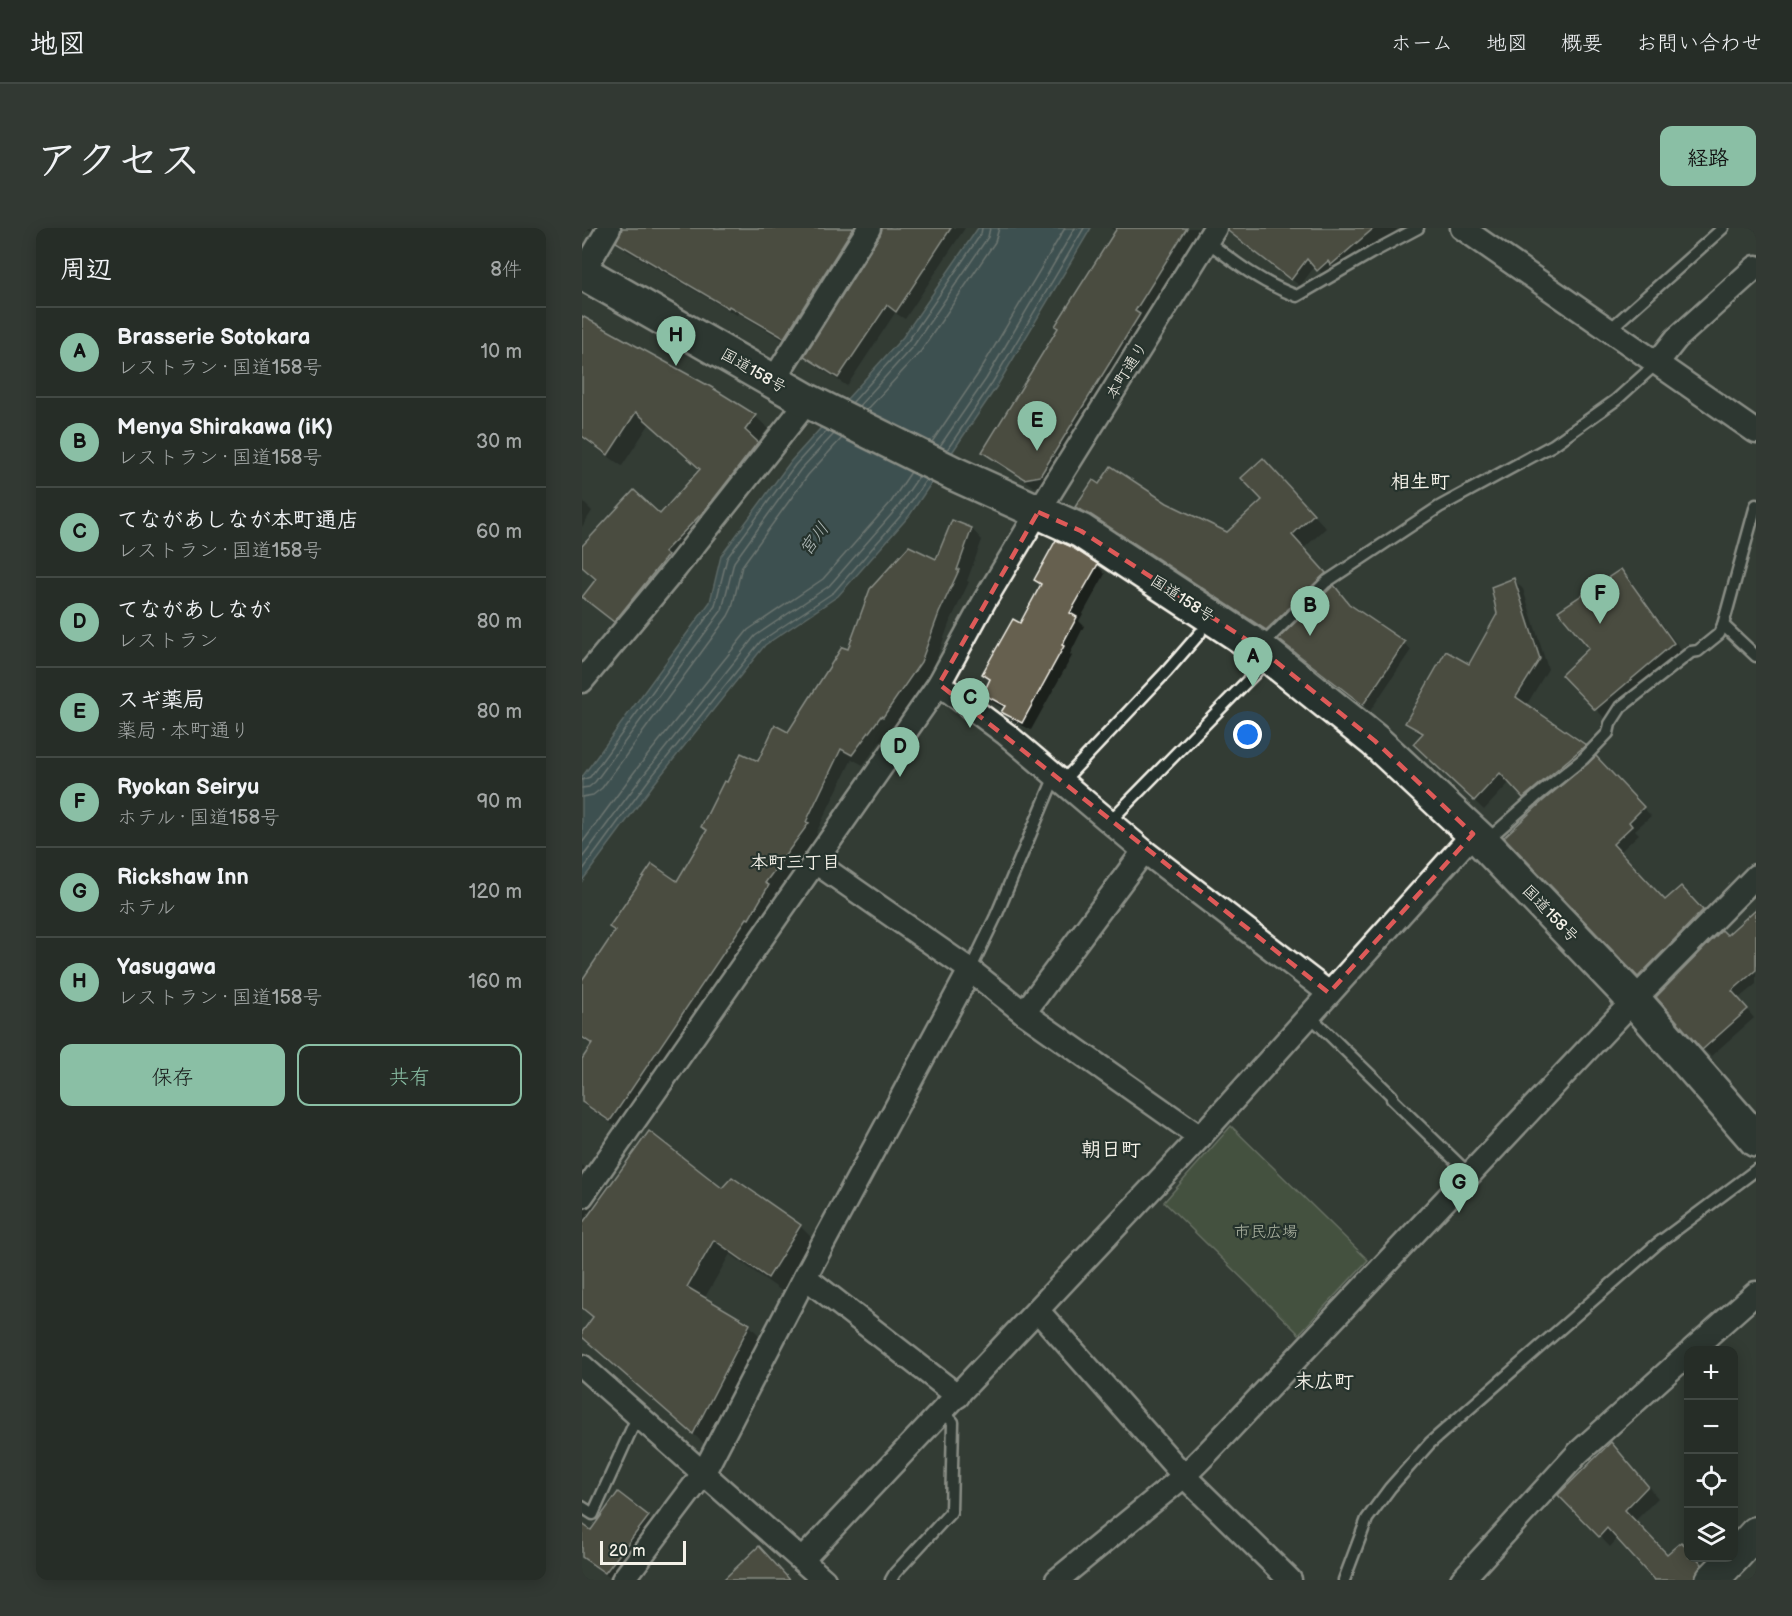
<!DOCTYPE html>
<html lang="ja">
<meta charset="utf-8">
<style>
:root{--surface:#262d27;--page:#323933;--text:#f1f3f6;--muted:#a4a8a7;--line:#424944;--accent:#8abfa5}
body{margin:0;font-family:"Balsamiq Sans","Klee One",sans-serif;background:var(--page);color:var(--text)}
.controls{position:absolute;right:18px;bottom:18px;display:grid;overflow:hidden;border-radius:12px;box-shadow:0 3px 15px #0003}
.controls button{width:54px;height:54px;display:grid;place-items:center;padding:0;border:0;border-bottom:2px solid var(--line);background:var(--surface);color:var(--text);font:30px sans-serif}
.scale{position:absolute;left:18px;bottom:15px;width:86px;box-sizing:border-box;padding-left:6px;border:3px solid #f4f1e8;border-top:0;font-size:16px;line-height:21px;white-space:nowrap;color:#f4f1e8;-webkit-text-stroke:4px #26332d;paint-order:stroke}
.you{position:absolute;left:666px;top:507px;width:21px;height:21px;margin:-15px;border:4px solid #fff;border-radius:50%;background:#1a73e8;box-shadow:0 0 0 9px #1a73e833}
.badge{display:grid;place-items:center;width:39px;height:39px;border-radius:50%;background:var(--accent);color:#111;font-size:20px;font-weight:700}
.pin{position:absolute;translate:-50% -50px;filter:drop-shadow(0 2px 3px #0008)}
.pin::after{content:'';position:absolute;top:32px;width:21px;height:18px;background:inherit;clip-path:polygon(0 0,100% 0,50% 100%)}
.list{margin:0;padding:0;list-style:none}
h2{display:flex;justify-content:space-between;align-items:center;height:78px;margin:0;padding:0 24px;font-size:26px}
h2 small{font-size:20px;font-weight:400;color:var(--muted)}
.list li{display:grid;grid-template-columns:39px 1fr auto;gap:18px;align-items:center;box-sizing:border-box;height:90px;padding:0 24px;border-top:2px solid var(--line)}
.list b{display:block;font-size:22px;white-space:nowrap}
.list p{margin:0;font-size:20px;white-space:nowrap;color:var(--muted)}
.list em{font-size:20px;font-style:normal;color:var(--muted)}
.actions{display:flex;gap:12px;padding:18px 24px}
.actions a{flex:1;padding:14px 0;border:2px solid var(--accent);border-radius:12px;text-align:center;font-size:21px;color:var(--accent)}
.actions .main{background:var(--accent);color:#111}
.icon{flex:none;width:33px;height:33px;fill:none;stroke:currentColor;stroke-width:2;stroke-linecap:round;stroke-linejoin:round}
.map{position:relative;flex:none;width:1174px;height:1352px;overflow:hidden;border-radius:12px}
header{display:flex;align-items:center;gap:36px;box-sizing:border-box;height:84px;padding:0 30px;background:var(--surface);border-bottom:2px solid var(--line)}
header strong{font-size:28px}
nav{display:flex;gap:33px;margin-inline-start:auto;font-size:21px}
.intro{display:flex;align-items:center;justify-content:space-between;box-sizing:border-box;height:144px;padding:0 36px}
h1{margin:0;font-size:42px}
.button{padding:15px 27px;border-radius:12px;background:var(--accent);color:#111;font-size:21px;font-weight:700}
main{display:flex;gap:36px;padding:0 36px}
aside{flex:1;background:var(--surface);border-radius:12px;box-shadow:0 3px 15px #0003}
.map>svg:first-child{display:block}
.green{fill:#5a6c4e;stroke:#a7ae9b;stroke-width:1.5}
.water{fill:#4c6972;stroke:#8f9fa1;stroke-width:1.5}
.shadow{fill:#0007}
.lines{fill:none;stroke-linecap:round;stroke-linejoin:round}
.shore{stroke:#b1bbb9;stroke-width:1.5}
.building{fill:#66604f;stroke:#f4f1e8;stroke-width:1.5}
.service-casing{stroke:#f4f1e8;stroke-width:15}
.minor-casing{stroke:#f4f1e8;stroke-width:27}
.secondary-casing{stroke:#f4f1e8;stroke-width:36}
.trunk-casing{stroke:#f4f1e8;stroke-width:38}
.service{stroke:#26332d;stroke-width:10}
.minor{stroke:#26332d;stroke-width:22}
.secondary{stroke:#26332d;stroke-width:32}
.trunk{stroke:#26332d;stroke-width:33}
.marked{fill:none;stroke:#de5a58;stroke-width:4.5;stroke-dasharray:12 8;stroke-linejoin:round}
.labels{text-anchor:middle;stroke-width:4.5;stroke-linejoin:round;paint-order:stroke}
.street-label{font-size:16px;fill:#f4f1e8;stroke:#26332d}
.park-label{font-size:16px;fill:#b6bcaa;stroke:#26332d}
.water-label{font-size:18px;font-style:italic;fill:#b1bbb9;stroke:#26332d}
.neighbourhood-label{font-size:18px;font-weight:bold;fill:#f4f1e8;stroke:#26332d}
.quarter-label{font-size:20px;font-weight:bold;fill:#f4f1e8;stroke:#26332d}
</style>
<header>
<strong>地図</strong>
<nav><a>ホーム</a><a>地図</a><a>概要</a><a>お問い合わせ</a></nav>
</header>
<div class="intro"><h1>アクセス</h1><a class="button">経路</a></div>
<main>
<aside>
<h2>周辺<small>8件</small></h2>
<ul class="list">
<li><span class="badge">A</span><div><b>Brasserie Sotokara</b><p>レストラン · 国道158号</p></div><em>10 m</em></li>
<li><span class="badge">B</span><div><b>Menya Shirakawa (iK)</b><p>レストラン · 国道158号</p></div><em>30 m</em></li>
<li><span class="badge">C</span><div><b>てながあしなが本町通店</b><p>レストラン · 国道158号</p></div><em>60 m</em></li>
<li><span class="badge">D</span><div><b>てながあしなが</b><p>レストラン</p></div><em>80 m</em></li>
<li><span class="badge">E</span><div><b>スギ薬局</b><p>薬局 · 本町通り</p></div><em>80 m</em></li>
<li><span class="badge">F</span><div><b>Ryokan Seiryu</b><p>ホテル · 国道158号</p></div><em>90 m</em></li>
<li><span class="badge">G</span><div><b>Rickshaw Inn</b><p>ホテル</p></div><em>120 m</em></li>
<li><span class="badge">H</span><div><b>Yasugawa</b><p>レストラン · 国道158号</p></div><em>160 m</em></li>
</ul>
<div class="actions"><a class="main">保存</a><a>共有</a></div>
</aside>
<div class="map">
<svg width="1174" height="1352" viewBox="0 0 1174 1352">
<rect width="100%" height="100%" fill="#333c34"/>
<filter id="ink" filterUnits="userSpaceOnUse"><feTurbulence type="fractalNoise" baseFrequency=".0167" numOctaves="2"/><feDisplacementMap in="SourceGraphic" scale="12" xChannelSelector="R" yChannelSelector="G"/><feConvolveMatrix kernelMatrix="1 2 1 2 8 2 1 2 1" color-interpolation-filters="sRGB"/></filter>
<g filter="url(#ink)">
<polygon class="green" points="649,898 786,1032 717,1106 582,974"/>
<polygon class="water" points="396,0 509,0 415,158 327,288 256,368 183,417 71,557 0,653 0,549 128,374 139,328 209,233 321,109"/>
<g class="shadow">
<polygon points="4,0 26,0 19,9"/>
<polygon points="42,0 285,0 211,118 156,85 155,87 45,23 36,14"/>
<polygon points="302,0 383,0 323,91 313,85 265,158 233,137 224,128 300,8"/>
<polygon points="530,0 619,0 562,93 467,257 452,259 411,232 402,223 534,5"/>
<polygon points="664,0 817,0 801,14 743,49 733,38 718,58 656,10"/>
<polygon points="0,90 173,188 158,207 160,209 174,189 186,200 175,215 188,227 45,405 2,368 15,352 0,339 0,320 79,289 120,242 68,195 40,238 0,210"/>
<polygon points="694,245 744,300 721,321 756,358 753,361 769,379 822,415 829,422 788,483 699,412 698,414 524,300 507,292 494,279 518,258 585,277 646,306 682,272"/>
<polygon points="0,273 10,283 0,299"/>
<polygon points="390,301 400,312 385,353 387,354 367,396 349,446 312,499 310,498 281,537 270,531 234,605 237,607 193,666 196,669 39,902 0,876 0,833 10,818 0,811 0,752 96,655 126,603 121,599 146,556 176,535 206,506 267,423"/>
<polygon points="515,337 523,346 497,393 502,398 488,426 490,428 449,502 430,492 421,484 423,481 411,474 402,466 409,453 402,446 439,397 460,358 454,352"/>
<polygon points="1039,343 1051,356 1103,427 1026,494 1014,481 1009,420"/>
<polygon points="932,352 941,361 966,441 944,478 1003,518 1012,527 952,578 928,554 902,582 833,516 840,508 824,494 887,438 917,387"/>
<polygon points="1022,537 1069,588 1053,602 1057,606 1038,624 1084,674 1106,668 1128,691 1064,755 924,609"/>
<polygon points="1174,683 1174,756 1156,771 1172,790 1129,828 1121,821 1144,709"/>
<polygon points="0,937 19,955 1,982 12,977 26,957 28,959 140,962 218,998 233,1013 201,1064 148,1026 122,1071 167,1097 182,1112 127,1220 0,1107 12,1091 0,1081"/>
<polygon points="1029,1216 1076,1270 1053,1293 1085,1328 1113,1330 1130,1348 1127,1352 1074,1352 1036,1310 1028,1319 978,1267"/>
<polygon points="66,1289 74,1297 31,1352 0,1330 0,1298 10,1304"/>
</g>
<g class="lines">
<g class="shore">
<polyline points="270,175 326,113 399,6 400,0"/>
<polyline points="277,178 332,117 406,9 408,0"/>
<polyline points="285,182 339,123 413,14 417,0"/>
<polyline points="350,214 396,146 483,0"/>
<polyline points="358,218 404,151 493,0"/>
<polyline points="365,222 410,155 502,0"/>
<polyline points="0,552 8,549 133,378 145,330 213,237 245,202"/>
<polyline points="0,560 7,559 13,554 140,382 152,334 219,241 252,206"/>
<polyline points="0,569 11,567 20,560 146,388 150,380 160,338 226,247 260,210"/>
<polyline points="0,615 53,543 166,402 241,351 309,274 329,244"/>
<polyline points="0,630 60,549 173,408 247,358 316,279 337,248"/>
<polyline points="0,643 66,553 179,413 252,364 322,284 344,252"/>
</g>
</g>
<g class="building">
<polygon points="40,0 271,0 202,110 147,78 146,80 34,14"/>
<polygon points="300,0 369,0 314,84 305,77 256,150 222,128 298,7"/>
<polygon points="535,0 605,0 553,83 558,86 458,248 442,251 400,224 476,100 473,98"/>
<polygon points="646,0 792,0 749,37 746,33 735,43 725,31 709,52 646,3"/>
<polygon points="0,88 129,159 174,187 163,202 176,214 124,281 82,324 86,327 32,394 0,369 14,351 0,339 0,318 52,262 78,286 118,241 54,184 26,227 0,208"/>
<polygon points="681,230 732,286 710,307 744,345 684,402 509,287 493,279 511,252 517,256 529,238 585,275 645,304 680,272 659,250"/>
<polygon points="370,292 390,300 375,342 377,342 357,385 339,434 301,489 299,488 270,527 259,521 224,594 227,595 183,655 187,657 167,691 165,690 28,893 0,874 0,831 10,816 0,809 0,752 33,703 27,699 70,636 95,653 125,602 119,599 142,553 145,554 159,525 176,533 193,497 206,504 260,419 266,421 288,361 327,318 354,331"/>
<polygon points="474,312 490,319 516,336 488,385 495,389 480,417 482,418 440,495 419,484 423,478 401,466 408,451 400,446 431,391 438,395 459,356 452,352"/>
<polygon points="1039,341 1092,415 1013,482 979,447 1007,420 976,383"/>
<polygon points="932,350 958,431 934,469 1004,517 941,570 918,545 892,573 831,516 841,505 823,495 864,423 887,436 915,386 909,359"/>
<polygon points="752,357 767,376 823,414 781,477 696,411"/>
<polygon points="1014,528 1062,579 1047,594 1050,598 1031,616 1083,672 1099,658 1121,682 1056,749 922,609 961,573"/>
<polygon points="1174,681 1174,742 1150,763 1166,781 1120,822 1074,769 1140,702 1145,707"/>
<polygon points="67,903 140,960 150,949 219,997 186,1050 132,1012 105,1059 168,1096 111,1206 0,1109 0,1104 11,1089 0,1080 0,996"/>
<polygon points="1029,1214 1066,1258 1043,1282 1085,1326 1099,1314 1107,1321 1107,1329 1114,1329 1120,1336 1111,1352 1072,1352 1025,1300 1017,1309 976,1267"/>
<polygon points="36,1264 67,1288 23,1345 0,1329 0,1296 9,1302"/>
<polygon points="177,1318 208,1352 141,1352"/>
</g>
<g class="lines">
<defs>
<g id="service">
<path d="M625 13C653 35 681 56 715 68L789 25 836 0"/>
<polyline points="1027,102 1141,0"/>
<polyline points="1141,397 1174,428"/>
<polyline points="679,418 744,354 857,279 971,217 1034,172 1075,135"/>
<polyline points="480,554 585,443 618,405"/>
<polyline points="529,592 674,444"/>
<polyline points="904,613 956,567 1001,531 1026,505 1028,496 1039,479 1109,424 1116,423 1137,406 1141,397 1174,277"/>
<polyline points="388,742 414,688 473,548"/>
<polyline points="727,787 810,868 810,871 887,946"/>
<polyline points="0,1279 11,1286 56,1187"/>
<polyline points="309,1352 313,1345 369,1284 371,1194 361,1184"/>
<polyline points="762,1352 785,1291 808,1260 848,1215 1075,1016 1174,942"/>
</g>
<g id="minor">
<polyline points="880,0 1174,204"/>
<polyline points="0,46 27,0"/>
<polyline points="1075,135 1094,111 1174,39"/>
<polyline points="191,153 287,0"/>
<polyline points="0,453 94,340 226,173"/>
<polyline points="357,456 424,506 562,623 747,765"/>
<polyline points="233,634 388,742 442,785 618,909"/>
<polyline points="442,785 562,623"/>
<polyline points="0,968 357,456 403,372 456,284 633,0"/>
<polyline points="223,1049 376,1168"/>
<polyline points="456,1083 602,1248 708,1352"/>
<polyline points="1110,1122 1174,1065"/>
<polyline points="0,1138 242,1352"/>
<polyline points="220,1332 618,909 891,606"/>
<polyline points="41,1352 121,1246 223,1049 388,742"/>
<polyline points="475,1352 602,1248 628,1222 1052,772 1174,648"/>
<polyline points="880,1352 996,1225 1106,1126"/>
</g>
<g id="secondary">
<polyline points="1152,1329 1174,1305"/>
<polyline points="1130,1352 1151,1330"/>
</g>
<polyline id="trunk" points="0,44 226,173 373,246 499,303 677,420 793,513 902,615 1052,772 1174,912"/>
</defs>
<use href="#service" class="service-casing"/>
<use href="#minor" class="minor-casing"/>
<use href="#secondary" class="secondary-casing"/>
<use href="#trunk" class="trunk-casing"/>
<use href="#service" class="service"/>
<use href="#minor" class="minor"/>
<use href="#secondary" class="secondary"/>
<use href="#trunk" class="trunk"/>
</g>
</g>
<path d="M0 0H1174V1352H0ZM456 284 499 303 677 420 793 513 891 606 747 765 357 456Z" fill="#333c34" fill-opacity=".55" fill-rule="evenodd"/>
<path class="marked" d="M456 284 499 303 677 420 793 513 891 606 747 765 357 456Z"/>
<g class="labels">
<g class="street-label">
<text transform="translate(172 142) rotate(30)" y="6">国道158号</text>
<text transform="translate(544 142) rotate(-58)" y="6">本町通り</text>
<text transform="translate(601 370) rotate(33)" y="6">国道158号</text>
<text transform="translate(969 685) rotate(46)" y="6">国道158号</text>
</g>
<g class="park-label">
<text x="684" y="1009">市民広場</text>
</g>
<g class="water-label">
<text transform="translate(232 311) rotate(-53)" y="6">宮川</text>
</g>
<g class="neighbourhood-label">
<text x="213" y="640">本町三丁目</text>
</g>
<g class="quarter-label">
<text x="838" y="260">相生町</text>
<text x="529" y="928">朝日町</text>
<text x="742" y="1160">末広町</text>
</g>
</g>
</svg>
<div class="controls">
<button>+</button>
<button>−</button>
<button><svg class="icon" aria-label="locate" viewBox="0 0 24 24"><circle cx="12" cy="12" r="6"/><path d="M12 2v4M12 18v4M2 12h4M18 12h4"/></svg></button>
<button><svg class="icon" aria-label="layers" viewBox="0 0 24 24"><path d="M12 4l9 5-9 5-9-5zM3 14l9 5 9-5"/></svg></button>
</div>
<div class="scale">20 m</div>
<div class="you"></div>
<div class="pin badge" style="left:671px;top:459px">A</div>
<div class="pin badge" style="left:728px;top:408px">B</div>
<div class="pin badge" style="left:388px;top:500px">C</div>
<div class="pin badge" style="left:318px;top:549px">D</div>
<div class="pin badge" style="left:455px;top:223px">E</div>
<div class="pin badge" style="left:1018px;top:396px">F</div>
<div class="pin badge" style="left:877px;top:985px">G</div>
<div class="pin badge" style="left:94px;top:138px">H</div>
</div>
</main>
